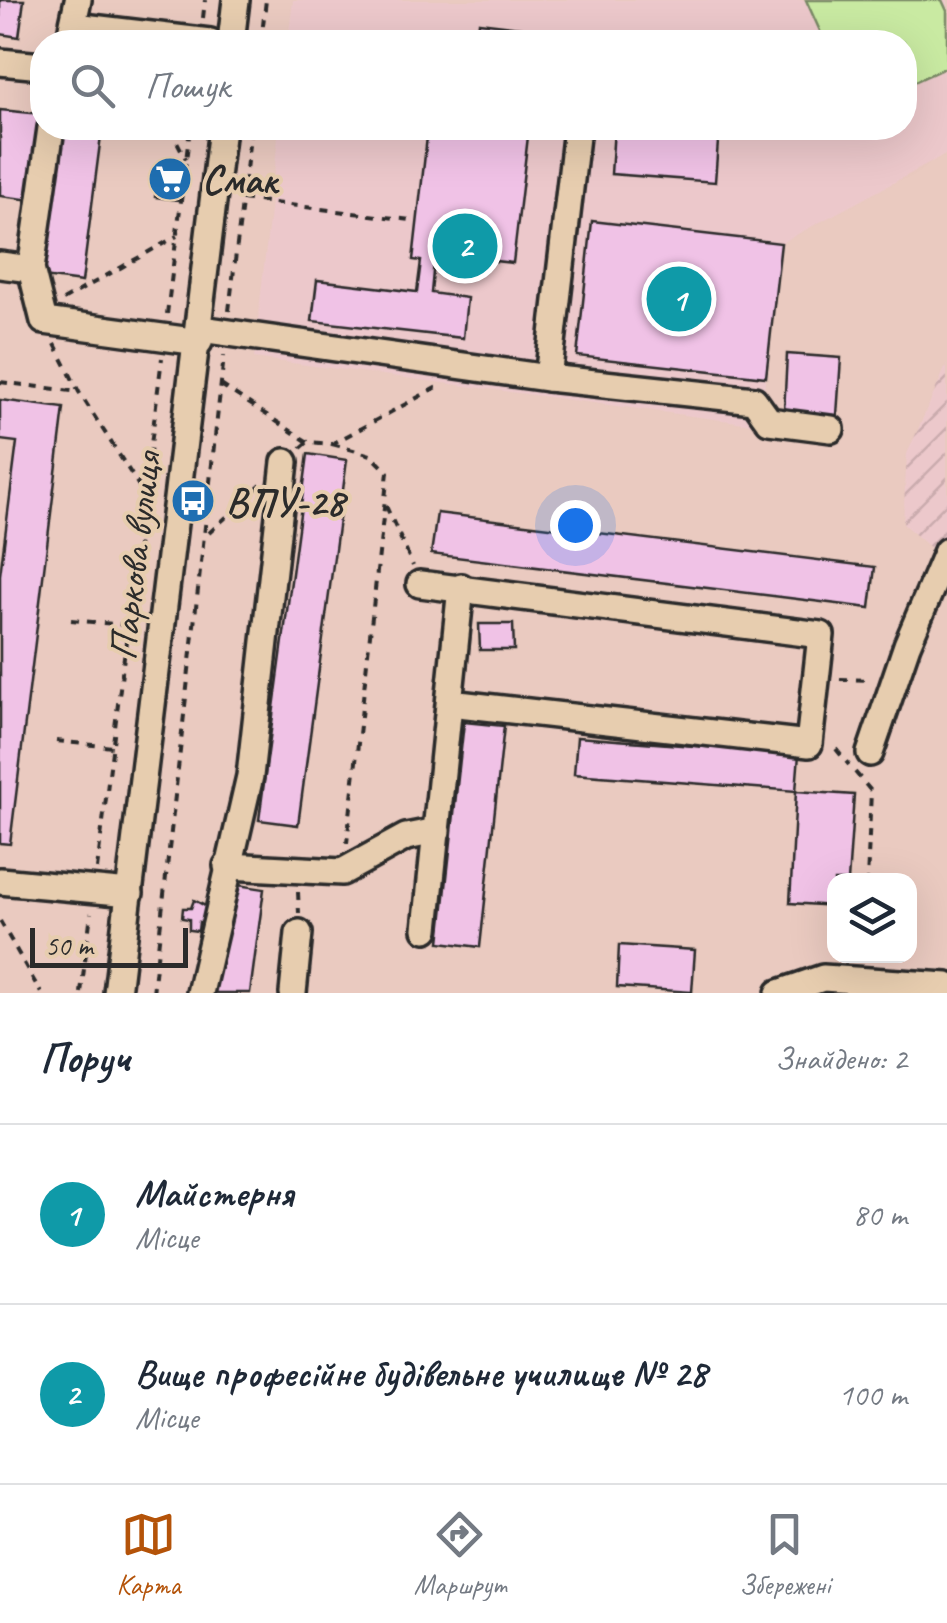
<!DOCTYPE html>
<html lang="uk">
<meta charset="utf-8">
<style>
:root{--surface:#fff;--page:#f2f2f3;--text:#1f2937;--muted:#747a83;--line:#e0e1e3;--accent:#b45309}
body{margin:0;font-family:Caveat,sans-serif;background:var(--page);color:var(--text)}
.controls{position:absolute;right:30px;bottom:30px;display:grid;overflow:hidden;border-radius:20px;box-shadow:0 10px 40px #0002}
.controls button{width:90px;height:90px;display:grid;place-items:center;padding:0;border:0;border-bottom:2px solid var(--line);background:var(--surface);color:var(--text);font:50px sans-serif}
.scale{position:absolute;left:30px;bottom:25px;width:158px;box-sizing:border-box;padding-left:10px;border:5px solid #2b2b2b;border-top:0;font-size:28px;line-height:35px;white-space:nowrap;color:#2b2b2b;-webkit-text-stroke:8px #e7cdaf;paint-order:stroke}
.you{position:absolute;left:575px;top:525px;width:35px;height:35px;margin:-25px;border:8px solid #fff;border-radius:50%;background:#1a73e8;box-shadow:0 0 0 15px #1a73e833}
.badge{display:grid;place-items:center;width:65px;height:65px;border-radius:50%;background:var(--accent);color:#fff;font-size:32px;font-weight:700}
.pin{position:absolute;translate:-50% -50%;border:5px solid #fff;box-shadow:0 2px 10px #0006}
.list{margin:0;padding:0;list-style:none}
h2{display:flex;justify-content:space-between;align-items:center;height:130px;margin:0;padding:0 40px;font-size:42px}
h2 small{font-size:32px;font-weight:400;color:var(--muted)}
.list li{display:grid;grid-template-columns:65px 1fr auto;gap:30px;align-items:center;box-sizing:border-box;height:180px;padding:0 40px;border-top:2px solid var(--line)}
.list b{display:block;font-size:38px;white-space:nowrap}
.list p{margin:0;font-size:32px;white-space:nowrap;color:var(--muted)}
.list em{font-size:32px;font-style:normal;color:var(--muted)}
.icon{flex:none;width:55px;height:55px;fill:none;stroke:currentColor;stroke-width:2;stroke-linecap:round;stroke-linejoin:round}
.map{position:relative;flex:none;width:947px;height:993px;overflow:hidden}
.search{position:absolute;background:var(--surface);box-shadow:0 10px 40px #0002;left:30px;right:30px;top:30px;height:110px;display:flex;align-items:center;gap:25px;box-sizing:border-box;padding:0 35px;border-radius:40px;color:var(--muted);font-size:38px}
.sheet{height:490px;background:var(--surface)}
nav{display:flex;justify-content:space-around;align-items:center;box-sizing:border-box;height:140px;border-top:2px solid var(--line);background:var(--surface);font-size:28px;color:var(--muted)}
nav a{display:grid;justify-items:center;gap:5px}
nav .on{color:var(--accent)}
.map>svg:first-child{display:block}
.built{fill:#ecc8cb}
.industrial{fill:url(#industrial-furrows)}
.green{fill:#c9eaa2;stroke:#7a8a66;stroke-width:2.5}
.building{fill:#f0c2e6;stroke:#2b2b2b;stroke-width:2.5}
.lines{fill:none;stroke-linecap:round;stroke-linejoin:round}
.minor-casing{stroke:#2b2b2b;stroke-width:32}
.path{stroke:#2b2b2b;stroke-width:4;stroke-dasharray:8 8;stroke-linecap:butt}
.minor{stroke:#e7cdaf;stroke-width:25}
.labels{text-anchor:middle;stroke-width:8;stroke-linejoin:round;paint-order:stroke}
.poi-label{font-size:40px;font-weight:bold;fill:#2b2b2b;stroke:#e7cdaf;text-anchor:start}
.street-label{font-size:40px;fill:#2b2b2b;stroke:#e7cdaf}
</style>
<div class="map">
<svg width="947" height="993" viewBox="0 0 947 993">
<defs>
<pattern id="industrial-furrows" width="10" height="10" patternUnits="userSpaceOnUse" patternTransform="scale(2.5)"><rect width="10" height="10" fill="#ecc8cb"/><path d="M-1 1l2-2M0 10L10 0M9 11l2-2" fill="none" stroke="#cbacae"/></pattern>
</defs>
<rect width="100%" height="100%" fill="#eacac0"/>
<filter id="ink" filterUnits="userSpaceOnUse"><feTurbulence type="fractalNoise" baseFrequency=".01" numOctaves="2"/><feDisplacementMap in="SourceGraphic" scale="20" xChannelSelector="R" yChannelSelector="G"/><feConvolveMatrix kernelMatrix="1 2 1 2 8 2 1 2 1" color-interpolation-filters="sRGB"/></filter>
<g filter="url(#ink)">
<polygon class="built" points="293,0 947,0 947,154 781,243 760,425 254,358 279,128 904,128 904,42 288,42"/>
<polygon class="industrial" points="947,364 947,551 944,559 903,524 907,454"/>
<polygon class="green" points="806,0 942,0 947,11 947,67 905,86 904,42 825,42"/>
<g class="building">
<polygon points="0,0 24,0 19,37 0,34"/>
<polygon points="479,22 521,27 519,38 538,42 437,42 439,28 478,33"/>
<polygon points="0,110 42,114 40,201 0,196"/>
<polygon points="62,128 102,128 82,282 43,277"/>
<polygon points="428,128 529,128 513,263 477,259 476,267 434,262 431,293 467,298 463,338 312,321 317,280 417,292 421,261 413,260"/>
<polygon points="614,128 719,128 715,182 611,174"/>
<polygon points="159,168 183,171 179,200 155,197"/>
<polygon points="592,221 781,243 766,377 577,356"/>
<polygon points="787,354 841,358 837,415 784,412"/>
<polygon points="0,400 64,408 10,844 0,843 0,575 17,442 0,440"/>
<polygon points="308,454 347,460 298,825 259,820"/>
<polygon points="437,513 875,567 870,608 431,554"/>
<polygon points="479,624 513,624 514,650 480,650"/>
<polygon points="464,722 504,726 480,947 440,942"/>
<polygon points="577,737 799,754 796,791 574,774"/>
<polygon points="796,791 854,795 848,881 834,881 834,906 790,903"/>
<polygon points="225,883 264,889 250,993 211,993"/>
<polygon points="194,900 207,907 205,923 199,922 198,931 189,930 189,919 182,918 183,908 191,908"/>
<polygon points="619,945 695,950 692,992 617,987"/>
</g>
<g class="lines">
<defs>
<g id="minor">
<polyline points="75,26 210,42"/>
<polyline points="69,42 78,0"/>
<polyline points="231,42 236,0"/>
<polyline points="0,62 42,66"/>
<polyline points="51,128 31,269 44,321 199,342"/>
<polyline points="0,265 31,269"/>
<polyline points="201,329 548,378 577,128"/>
<polyline points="548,378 754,400 769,421 831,429"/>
<polyline points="420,584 821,635 809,744 450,703"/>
<polyline points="870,753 907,645 947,551"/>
<polyline points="227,866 342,872 406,837 437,831"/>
<polyline points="0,881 130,893"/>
<polyline points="426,929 461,587"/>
<polyline points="117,993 222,128"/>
<polyline points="200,993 250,776 285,462"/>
<polyline points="293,993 299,933"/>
<polyline points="779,993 823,978 947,986"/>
</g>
</defs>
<use href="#minor" class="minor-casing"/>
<g class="path">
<polyline points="203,18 205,0"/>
<polyline points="261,42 266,0"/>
<polyline points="170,128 186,159"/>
<polyline points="242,199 410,220"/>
<polyline points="63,300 177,236"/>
<polyline points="229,311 251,128"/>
<polyline points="167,314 190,128"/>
<polyline points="55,344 79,392 144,494"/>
<polyline points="0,382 79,392"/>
<polyline points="221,385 308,442"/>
<polyline points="332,444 371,455 388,472 347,843"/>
<polyline points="301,448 308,442 332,444 439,386"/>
<polyline points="386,506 413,566"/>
<polyline points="209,533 261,485"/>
<polyline points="71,620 126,625"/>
<polyline points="840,679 871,680"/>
<polyline points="56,741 112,747"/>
<polyline points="836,749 849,765"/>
<polyline points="855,772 871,791 867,881"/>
<polyline points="97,869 162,358"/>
<polyline points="298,892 299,913"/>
<polyline points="0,921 41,993"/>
<polyline points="81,993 91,913"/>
<polyline points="153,993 224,356"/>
</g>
<use href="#minor" class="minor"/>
</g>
</g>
<defs>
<symbol id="supermarket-disc" viewBox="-11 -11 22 22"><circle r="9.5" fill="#1f6fb2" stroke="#e7cdaf"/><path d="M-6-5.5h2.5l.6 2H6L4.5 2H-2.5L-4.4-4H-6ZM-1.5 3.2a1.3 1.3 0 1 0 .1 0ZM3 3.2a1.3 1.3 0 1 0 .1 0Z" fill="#fff"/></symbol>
<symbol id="bus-disc" viewBox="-11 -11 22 22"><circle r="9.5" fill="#1f6fb2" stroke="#e7cdaf"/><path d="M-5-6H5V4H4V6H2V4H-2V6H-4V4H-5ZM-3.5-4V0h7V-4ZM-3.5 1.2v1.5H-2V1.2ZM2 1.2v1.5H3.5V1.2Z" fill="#fff"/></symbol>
</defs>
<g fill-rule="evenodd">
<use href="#supermarket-disc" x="145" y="154" width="50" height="50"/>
<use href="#bus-disc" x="168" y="476" width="50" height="50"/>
</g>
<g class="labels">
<g class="poi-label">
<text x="202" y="193">Смак</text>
<text x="226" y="515">ВПУ-28</text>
</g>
<g class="street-label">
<text transform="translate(134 556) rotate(-83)" y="14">Паркова вулиця</text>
</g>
</g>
</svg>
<div class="controls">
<button><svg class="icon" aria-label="layers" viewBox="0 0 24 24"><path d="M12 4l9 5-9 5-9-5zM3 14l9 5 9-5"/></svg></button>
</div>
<div class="scale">50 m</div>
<div class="you"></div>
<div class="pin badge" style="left:679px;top:299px;background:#0f9aa8">1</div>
<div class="pin badge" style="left:465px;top:246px;background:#0f9aa8">2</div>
<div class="search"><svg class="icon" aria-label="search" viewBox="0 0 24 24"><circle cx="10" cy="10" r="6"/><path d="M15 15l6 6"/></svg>Пошук</div>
</div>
<section class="sheet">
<h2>Поруч<small>Знайдено: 2</small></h2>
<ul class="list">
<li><span class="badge" style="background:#0f9aa8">1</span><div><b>Майстерня</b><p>Місце</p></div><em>80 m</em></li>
<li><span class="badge" style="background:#0f9aa8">2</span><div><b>Вище професійне будівельне училище № 28</b><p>Місце</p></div><em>100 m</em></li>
</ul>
</section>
<nav>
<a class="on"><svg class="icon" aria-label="map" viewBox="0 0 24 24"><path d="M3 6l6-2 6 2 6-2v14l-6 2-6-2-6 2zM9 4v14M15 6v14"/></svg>Карта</a>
<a><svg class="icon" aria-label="directions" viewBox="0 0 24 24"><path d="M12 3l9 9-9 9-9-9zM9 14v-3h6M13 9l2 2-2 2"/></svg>Маршрут</a>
<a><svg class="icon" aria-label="saved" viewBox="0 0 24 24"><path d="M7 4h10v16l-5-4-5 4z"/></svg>Збережені</a>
</nav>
